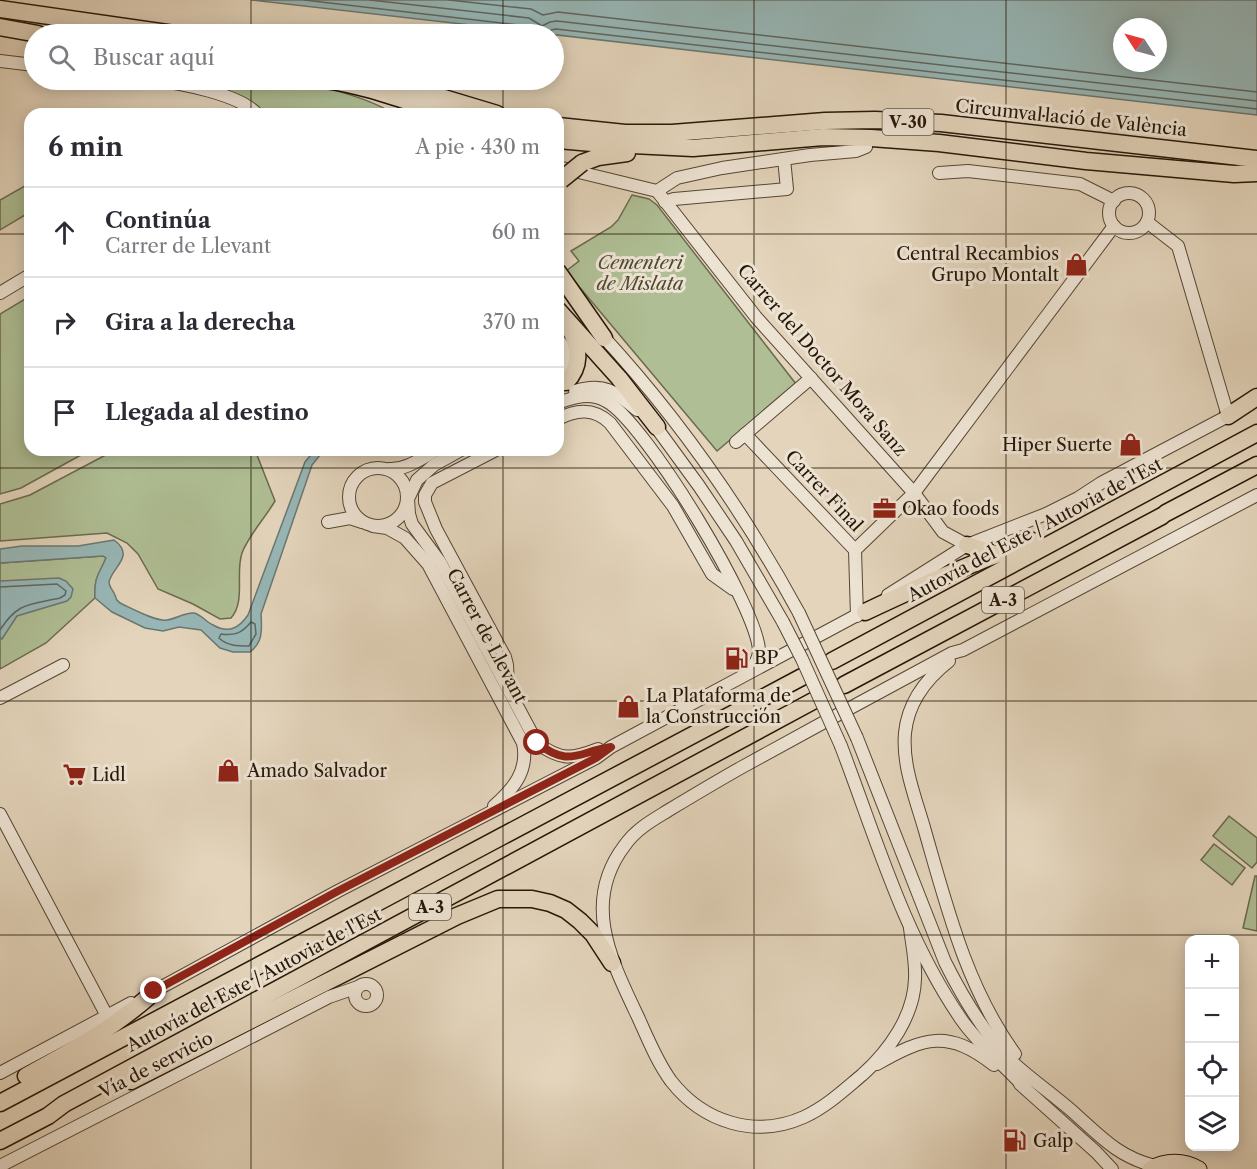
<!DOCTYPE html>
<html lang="es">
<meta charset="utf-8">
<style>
:root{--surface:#fff;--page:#f2f2f3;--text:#2b2b33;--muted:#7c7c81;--line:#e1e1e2}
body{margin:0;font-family:"Libre Caslon Text",serif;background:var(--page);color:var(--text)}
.controls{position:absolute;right:18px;bottom:18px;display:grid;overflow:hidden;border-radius:12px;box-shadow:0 3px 15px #0003}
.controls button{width:54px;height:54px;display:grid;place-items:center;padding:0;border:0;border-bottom:2px solid var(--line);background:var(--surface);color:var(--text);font:30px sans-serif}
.compass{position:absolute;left:1113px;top:18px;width:54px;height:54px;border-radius:50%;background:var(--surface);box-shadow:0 3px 15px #0003;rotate:306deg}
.stop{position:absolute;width:18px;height:18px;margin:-14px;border:4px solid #8f2418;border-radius:50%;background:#fff}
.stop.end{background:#8f2418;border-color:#fff;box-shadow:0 2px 6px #0008}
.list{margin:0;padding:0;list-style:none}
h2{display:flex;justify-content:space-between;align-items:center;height:78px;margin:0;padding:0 24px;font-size:26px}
h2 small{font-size:20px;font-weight:400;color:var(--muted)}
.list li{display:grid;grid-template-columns:39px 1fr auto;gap:18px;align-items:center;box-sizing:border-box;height:90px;padding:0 24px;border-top:2px solid var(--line)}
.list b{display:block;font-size:22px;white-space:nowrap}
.list p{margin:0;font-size:20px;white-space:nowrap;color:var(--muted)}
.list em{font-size:20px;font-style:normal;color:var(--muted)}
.icon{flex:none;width:33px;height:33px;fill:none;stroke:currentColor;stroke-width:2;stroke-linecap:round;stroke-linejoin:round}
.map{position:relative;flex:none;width:1257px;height:1169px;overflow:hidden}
.search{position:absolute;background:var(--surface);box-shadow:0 3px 15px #0003;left:24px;top:24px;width:540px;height:66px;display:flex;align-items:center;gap:15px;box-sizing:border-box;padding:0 21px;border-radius:33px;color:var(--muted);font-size:22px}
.panel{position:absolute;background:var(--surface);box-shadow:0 3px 15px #0003;left:24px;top:108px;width:540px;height:348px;border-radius:18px}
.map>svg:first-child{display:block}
.green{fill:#afbe94;stroke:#6a6a4e;stroke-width:1.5}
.water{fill:#97b7b7;stroke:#6a7771;stroke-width:1.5;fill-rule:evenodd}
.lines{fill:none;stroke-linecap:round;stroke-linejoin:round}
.shore{stroke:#5e6760;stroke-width:1.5}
.minor-casing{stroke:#554635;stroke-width:14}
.major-casing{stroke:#261708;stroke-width:17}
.highway-casing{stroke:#261708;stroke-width:19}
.minor{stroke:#ede3d3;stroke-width:12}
.major{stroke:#e3d4bb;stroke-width:15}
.highway{stroke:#e3d4bb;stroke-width:16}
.minor-bridge-casing{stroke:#554635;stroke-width:14;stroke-linecap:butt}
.highway-bridge-casing{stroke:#261708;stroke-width:19;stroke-linecap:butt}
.minor-bridge{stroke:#ede3d3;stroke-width:12}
.highway-bridge{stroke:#e3d4bb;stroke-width:16}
.route{stroke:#8f2418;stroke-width:8}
.grid{fill:none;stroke:#261708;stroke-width:1.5;stroke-opacity:0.55}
.labels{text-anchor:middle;stroke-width:6;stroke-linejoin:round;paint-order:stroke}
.shield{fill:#ede3d3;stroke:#625445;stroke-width:1.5}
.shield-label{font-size:16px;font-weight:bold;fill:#261708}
.street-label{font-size:18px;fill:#261708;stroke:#ede3d3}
.poi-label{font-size:18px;fill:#261708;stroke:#ede3d3;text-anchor:start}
.park-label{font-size:18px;font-style:italic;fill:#4f4932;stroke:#ede3d3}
</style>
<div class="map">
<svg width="1257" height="1169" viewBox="0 0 1257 1169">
<rect width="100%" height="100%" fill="#e3d4bb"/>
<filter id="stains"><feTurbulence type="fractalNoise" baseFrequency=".00333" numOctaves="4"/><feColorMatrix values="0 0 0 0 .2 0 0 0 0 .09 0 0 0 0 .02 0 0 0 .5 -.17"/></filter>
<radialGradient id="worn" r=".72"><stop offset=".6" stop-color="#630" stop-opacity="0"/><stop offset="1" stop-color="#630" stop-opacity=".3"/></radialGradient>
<g class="green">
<path d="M175 80C209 80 244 76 278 80 312 83 366 96 394 114H262Z"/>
<polygon points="30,183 30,212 0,230 0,200"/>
<polygon points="632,195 649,199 657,205 796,384 717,451 566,271 579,261 571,251 611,227 618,220"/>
<polygon points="30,296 30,450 90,450 21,488 0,494 0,314"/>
<path d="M115 450H255L275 501C265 518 249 535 242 553 235 573 246 601 231 618L220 619 193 604 158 589 138 554 127 543 107 533 0 541V504L30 495Z"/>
<path d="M103 556 106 558C99 576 94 577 95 598L46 643 0 669V563Z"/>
<polygon points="1229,816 1257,838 1257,862 1252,868 1213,836"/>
<polygon points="1214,844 1245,868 1232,885 1201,860"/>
<polygon points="1255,876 1257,876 1257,931 1243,928"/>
</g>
<g class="water">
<path d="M251 0H1257V115ZM1122 27H1158V63H1122Z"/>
<path d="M315 450H324L312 465 261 614C262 630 263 642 250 652H233L220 648 201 630 179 627 163 631 145 628 112 612 95 598C94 577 98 576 106 558L103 556 0 563V549L22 546H78L114 540C136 556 112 567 109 582 109 587 113 590 115 595 118 602 114 597 120 603 131 608 156 622 167 620 176 619 185 612 194 613 202 615 206 622 213 625 229 634 239 628 248 615L305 462Z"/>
<polygon points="59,578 66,581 73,589 71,597 67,601 17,616 2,639 0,637 0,581"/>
</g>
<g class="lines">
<g class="shore">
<polyline points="304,0 528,26 533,29 534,34"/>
<polyline points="370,0 529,18 542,26 550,22 557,21 1257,101"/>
<polyline points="449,0 531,9 543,15 558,12 1257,92"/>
<polyline points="548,34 551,30 556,29 1257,109"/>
<path d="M0 587 57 584 66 591 65 595 60 598C29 605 18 602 0 630"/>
<path d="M251 622 255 624 256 634 249 646C238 646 227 646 219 638L221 634C235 636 242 633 251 622Z"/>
</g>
<defs>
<g id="minor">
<polyline points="0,61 34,65"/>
<path d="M153 80C180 83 239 94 257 114"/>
<polyline points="558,167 657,191"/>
<polyline points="939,173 968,171 1080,184 1114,201"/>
<polyline points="657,191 756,317 914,493 943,532 967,545"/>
<polyline points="657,191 677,178 722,168 810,155 856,151 866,147"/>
<circle cx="1129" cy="213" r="20"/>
<polyline points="665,202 674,199 787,189 784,159"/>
<polyline points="0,293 30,275"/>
<path d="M599 332C677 416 744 512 799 613"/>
<path d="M558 339C570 354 568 365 566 382L558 387"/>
<path d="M575 391C604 382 616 392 637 410"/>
<path d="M558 403C574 397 590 392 606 401 644 420 760 611 759 652 758 660 754 666 749 672"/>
<path d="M558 419C577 409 594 408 610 423L673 506 712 574 733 589"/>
<polyline points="653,423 699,486 736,541 783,622"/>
<polyline points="745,434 855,550 857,616"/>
<polyline points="736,442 811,378"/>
<path d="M461 450 434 465 417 480 408 499 409 514 412 524 440 562 537 743C561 761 572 759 598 749"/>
<polyline points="494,451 432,483 425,495 425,502 436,529 505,657 507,665 508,685"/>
<circle cx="378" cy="497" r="29"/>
<path d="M389 469C407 470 421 458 437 450"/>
<polyline points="328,522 350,518 362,522"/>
<path d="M373 526 387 528 405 538 428 564 523 743C529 771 513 789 494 806"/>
<polyline points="855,550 914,493 1114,226"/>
<polyline points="888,595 967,545 1046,514 1078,498 1101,483 1228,416 1178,246 1147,222"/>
<path d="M949 661C926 679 908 702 905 733 902 766 916 799 925 831 947 908 967 988 1015 1054"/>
<polyline points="0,698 63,665"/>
<path d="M857 738 945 962C962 996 982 1030 1008 1058 1028 1077 1051 1093 1072 1111 1100 1136 1118 1157 1155 1166"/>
<path d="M841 746C876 838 904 936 961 1019 979 1045 1005 1066 1026 1089"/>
<polyline points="0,814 107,1016"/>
<path d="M910 928C912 945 916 962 915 979 914 1016 889 1051 862 1075 844 1090 826 1107 804 1117 755 1139 703 1122 671 1081 657 1062 648 1039 638 1017 611 960 581 902 625 845 636 829 653 820 669 810 694 795 719 780 744 766 813 728 883 690 952 653L963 650 1257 495"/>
<circle cx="366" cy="995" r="11"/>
<polyline points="149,994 338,891 596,758 611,747 872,607"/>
<path d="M877 1064C924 1037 948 1029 994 1065"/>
<polyline points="0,1073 131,1003"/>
<polyline points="1020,1084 1096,1152 1112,1169"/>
<polyline points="0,1166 329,997 358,987"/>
</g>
<path id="major" d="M1150 1169C1165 1160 1184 1160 1199 1169"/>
<g id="highway">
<polyline points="0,9 174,34"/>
<polyline points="0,27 38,34"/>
<path d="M326 80C368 86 407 102 448 114"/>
<polyline points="384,80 497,114"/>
<polyline points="558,126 625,133 672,133 825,121 875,120 941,123 1257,159"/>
<polyline points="558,140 592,143 693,148 823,137 871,138 939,143 1086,161 1234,174 1257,173"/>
<polyline points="582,163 598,157 627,153"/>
<polyline points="558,272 604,338"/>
<polyline points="558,310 619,378 657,427"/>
<path d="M566 382C581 367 580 348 570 329"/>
<polyline points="1228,416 1257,397"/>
<polyline points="1166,513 1257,465"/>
<polyline points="967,545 995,554"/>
<path d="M865 612C905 593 945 575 985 559 1002 552 1015 550 1033 541"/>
<polyline points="832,661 1257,433"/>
<polyline points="844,685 1162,516"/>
<path d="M26 1076C72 1051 116 1027 155 991"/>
<polyline points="131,1081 457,916 498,899 532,899 550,903 566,910 580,921 593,934 612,963"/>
<polyline points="0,1103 802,677"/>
<polyline points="0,1141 48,1116 64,1104 813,701"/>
</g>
</defs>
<use href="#minor" class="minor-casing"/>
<use href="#major" class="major-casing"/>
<use href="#highway" class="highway-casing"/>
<use href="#minor" class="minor"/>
<use href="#major" class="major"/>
<use href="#highway" class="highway"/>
<defs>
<g id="minor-bridge">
<polyline points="799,613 857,738"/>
<polyline points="783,622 802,659 841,746"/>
</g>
<polyline id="highway-bridge" points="561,180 582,163"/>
</defs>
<use href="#minor-bridge" class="minor-bridge-casing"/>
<use href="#highway-bridge" class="highway-bridge-casing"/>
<use href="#minor-bridge" class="minor-bridge"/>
<use href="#highway-bridge" class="highway-bridge"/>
</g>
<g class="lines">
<path class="route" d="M154 991 338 891 596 758 611 747C577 752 570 768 537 743"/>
</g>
<path class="grid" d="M251 0V34M503 0V34M754 0V1169M1006 0V1169M251 80V114M503 80V114M0 234H30M558 234H1257M251 450V1169M503 450V1169M0 468H1257M0 701H1257M0 935H1257"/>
<defs>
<symbol id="shop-bare" viewBox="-9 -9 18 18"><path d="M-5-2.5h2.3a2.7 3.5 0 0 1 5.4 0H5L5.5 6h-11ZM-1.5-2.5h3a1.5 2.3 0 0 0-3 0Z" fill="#8f2418" stroke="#ede3d3" stroke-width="2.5" paint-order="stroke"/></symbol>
<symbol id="office-bare" viewBox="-9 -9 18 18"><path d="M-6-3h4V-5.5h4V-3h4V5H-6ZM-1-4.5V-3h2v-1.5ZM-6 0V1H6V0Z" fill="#8f2418" stroke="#ede3d3" stroke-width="2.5" paint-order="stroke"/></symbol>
<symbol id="fuel-bare" viewBox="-9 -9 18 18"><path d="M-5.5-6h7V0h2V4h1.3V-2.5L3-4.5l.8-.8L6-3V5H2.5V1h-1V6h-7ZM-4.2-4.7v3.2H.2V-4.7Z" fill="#8f2418" stroke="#ede3d3" stroke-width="2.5" paint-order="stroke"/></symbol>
<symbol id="supermarket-bare" viewBox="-9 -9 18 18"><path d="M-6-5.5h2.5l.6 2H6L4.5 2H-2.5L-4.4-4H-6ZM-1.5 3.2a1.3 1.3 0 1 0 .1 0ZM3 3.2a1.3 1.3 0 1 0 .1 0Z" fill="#8f2418" stroke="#ede3d3" stroke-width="2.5" paint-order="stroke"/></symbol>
</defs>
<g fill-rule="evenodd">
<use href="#shop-bare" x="1060" y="248" width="33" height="33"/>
<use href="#shop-bare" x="1114" y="428" width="33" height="33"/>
<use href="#office-bare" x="868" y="492" width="33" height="33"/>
<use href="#fuel-bare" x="720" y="642" width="33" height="33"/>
<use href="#shop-bare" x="612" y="690" width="33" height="33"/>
<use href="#shop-bare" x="212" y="754" width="33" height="33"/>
<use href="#supermarket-bare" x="58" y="758" width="33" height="33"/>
<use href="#fuel-bare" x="998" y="1124" width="33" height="33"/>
</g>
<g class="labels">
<g class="shield">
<rect x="882.5" y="109" width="51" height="26" rx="4.5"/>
<rect x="982" y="587" width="42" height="26" rx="4.5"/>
<rect x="409" y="894" width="42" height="26" rx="4.5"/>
</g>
<g class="shield-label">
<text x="908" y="128">V-30</text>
<text x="1003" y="606">A-3</text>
<text x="430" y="913">A-3</text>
</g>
<g class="street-label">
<text transform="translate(1071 118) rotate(6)" y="6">Circumval·lació de València</text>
<text transform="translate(822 360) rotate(49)" y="6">Carrer del Doctor Mora Sanz</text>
<text transform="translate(824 491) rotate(47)" y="6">Carrer Final</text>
<text transform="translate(1035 530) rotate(-28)" y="6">Autovía del Este / Autovia de l'Est</text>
<text transform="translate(487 636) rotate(62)" y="6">Carrer de Llevant</text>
<text transform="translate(254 980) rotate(-28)" y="6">Autovía del Este / Autovia de l'Est</text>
<text transform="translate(156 1065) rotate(-27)" y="6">Vía de servicio</text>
</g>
<g class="poi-label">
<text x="1059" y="260" text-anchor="end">Central Recambios<tspan x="1059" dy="21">Grupo Montalt</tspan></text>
<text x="1112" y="451" text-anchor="end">Hiper Suerte</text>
<text x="902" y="515">Okao foods</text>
<text x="754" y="664">BP</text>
<text x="646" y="702">La Plataforma de<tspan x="646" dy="21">la Construcción</tspan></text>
<text x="247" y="777">Amado Salvador</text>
<text x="92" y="781">Lidl</text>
<text x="1033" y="1147">Galp</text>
</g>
<g class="park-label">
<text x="640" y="269">Cementeri<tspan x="640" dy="21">de Mislata</tspan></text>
</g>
</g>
<rect width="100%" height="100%" filter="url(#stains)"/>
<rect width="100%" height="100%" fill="url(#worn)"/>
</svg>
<div class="controls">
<button>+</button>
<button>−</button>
<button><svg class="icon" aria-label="locate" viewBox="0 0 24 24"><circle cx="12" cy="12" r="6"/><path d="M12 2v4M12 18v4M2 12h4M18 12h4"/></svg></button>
<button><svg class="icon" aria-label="layers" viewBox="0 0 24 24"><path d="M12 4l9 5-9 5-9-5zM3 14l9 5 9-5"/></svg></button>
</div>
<svg class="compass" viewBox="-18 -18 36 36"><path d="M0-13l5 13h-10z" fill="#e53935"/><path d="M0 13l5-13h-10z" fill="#7c7c81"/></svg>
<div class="stop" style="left:537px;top:743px"></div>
<div class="stop end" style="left:154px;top:991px"></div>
<div class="search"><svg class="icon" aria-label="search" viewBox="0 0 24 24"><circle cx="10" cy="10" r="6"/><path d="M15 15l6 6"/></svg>Buscar aquí</div>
<section class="panel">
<h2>6 min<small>A pie · 430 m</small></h2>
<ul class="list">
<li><svg class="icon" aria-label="ahead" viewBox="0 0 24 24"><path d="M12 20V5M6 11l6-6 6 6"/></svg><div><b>Continúa</b><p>Carrer de Llevant</p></div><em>60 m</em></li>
<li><svg class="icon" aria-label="right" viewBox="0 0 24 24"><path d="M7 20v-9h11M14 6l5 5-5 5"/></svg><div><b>Gira a la derecha</b></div><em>370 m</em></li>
<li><svg class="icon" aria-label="arrive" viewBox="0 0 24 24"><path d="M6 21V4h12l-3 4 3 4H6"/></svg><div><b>Llegada al destino</b></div></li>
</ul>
</section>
</div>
